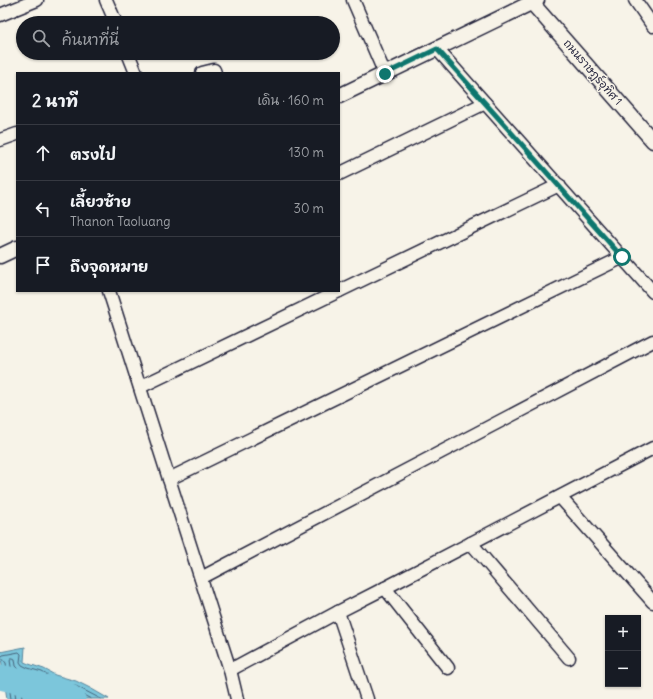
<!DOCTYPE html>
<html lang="th">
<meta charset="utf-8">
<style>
:root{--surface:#171b24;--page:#20242c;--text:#f1f3f6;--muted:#9ea1a6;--line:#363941}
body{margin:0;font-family:Delius,"Playpen Sans Thai",sans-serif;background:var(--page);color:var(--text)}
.controls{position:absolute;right:12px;bottom:12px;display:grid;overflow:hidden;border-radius:0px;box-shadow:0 1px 3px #0004}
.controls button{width:36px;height:36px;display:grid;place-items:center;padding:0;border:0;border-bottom:1px solid var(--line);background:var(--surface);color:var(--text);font:20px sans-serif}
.stop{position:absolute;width:12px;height:12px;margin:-9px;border:3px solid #0f766e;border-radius:50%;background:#fff}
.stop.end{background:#0f766e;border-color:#fff;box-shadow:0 1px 4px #0008}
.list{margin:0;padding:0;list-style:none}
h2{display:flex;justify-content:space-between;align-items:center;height:52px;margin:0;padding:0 16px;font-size:17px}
h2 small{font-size:13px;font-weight:400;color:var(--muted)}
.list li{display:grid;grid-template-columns:26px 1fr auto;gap:12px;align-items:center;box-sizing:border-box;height:56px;padding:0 16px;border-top:1px solid var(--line)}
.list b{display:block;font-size:15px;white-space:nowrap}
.list p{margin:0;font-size:13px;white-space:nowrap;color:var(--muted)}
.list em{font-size:13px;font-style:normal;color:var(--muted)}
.icon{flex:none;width:22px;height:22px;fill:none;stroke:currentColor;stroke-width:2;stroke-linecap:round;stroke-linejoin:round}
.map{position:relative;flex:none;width:653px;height:699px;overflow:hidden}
.search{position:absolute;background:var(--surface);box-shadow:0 1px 3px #0004;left:16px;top:16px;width:324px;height:44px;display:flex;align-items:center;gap:10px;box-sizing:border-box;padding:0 14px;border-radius:22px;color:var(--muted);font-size:15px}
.panel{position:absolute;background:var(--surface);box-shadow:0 1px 3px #0004;left:16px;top:72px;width:324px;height:220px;border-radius:0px}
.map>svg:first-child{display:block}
.water{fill:#7bc6db;stroke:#57849b}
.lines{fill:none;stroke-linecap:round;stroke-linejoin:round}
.shore{stroke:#46647b;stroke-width:1}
.river{stroke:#7bc6db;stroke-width:25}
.minor-casing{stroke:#22223b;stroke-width:15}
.tertiary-casing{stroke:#22223b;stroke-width:17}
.minor{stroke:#f7f3e8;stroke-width:12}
.tertiary{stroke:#f7f3e8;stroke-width:14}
.route{stroke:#0f766e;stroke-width:5}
.labels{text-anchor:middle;stroke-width:3;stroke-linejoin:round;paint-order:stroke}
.street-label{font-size:11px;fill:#22223b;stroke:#f7f3e8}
</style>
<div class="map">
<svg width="653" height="699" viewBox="0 0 653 699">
<rect width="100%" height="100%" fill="#f7f3e8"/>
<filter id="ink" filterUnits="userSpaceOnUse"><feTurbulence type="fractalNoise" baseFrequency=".025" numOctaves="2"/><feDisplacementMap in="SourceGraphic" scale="8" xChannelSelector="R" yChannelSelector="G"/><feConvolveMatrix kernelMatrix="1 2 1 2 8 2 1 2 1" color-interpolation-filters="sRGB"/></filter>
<g filter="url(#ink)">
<polygon class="water" points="25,647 24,662 29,664 44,669 55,675 76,681 90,688 109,699 7,699 0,652"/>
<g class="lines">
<g class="shore">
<polyline points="11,699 6,663 1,657 3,655 19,652 21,654 20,662 22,665 28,668 42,672 54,679 74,685 101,699"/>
<polyline points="16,699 10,660 11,658 13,658 15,659 16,666 20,670 27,673 40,677 53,683 72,689 91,699"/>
<polyline points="22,699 20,680 22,678 38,683 50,689 70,695 79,699"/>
</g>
<polyline class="river" points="0,677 62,691 73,699"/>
<defs>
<g id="minor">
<polyline points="106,0 116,23"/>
<polyline points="353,0 385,74"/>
<polyline points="635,0 653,26"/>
<polyline points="0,15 37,0"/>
<polyline points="437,49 653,292"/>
<polyline points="128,53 136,73"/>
<polyline points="202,73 214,70 215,73"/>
<polyline points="0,140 17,134"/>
<polyline points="339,174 485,103"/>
<polyline points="109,291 230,670 237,699"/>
<polyline points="339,291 559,185"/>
<polyline points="140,387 339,291"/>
<polyline points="169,479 623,257"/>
<polyline points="560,497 653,602"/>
<polyline points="471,543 569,658"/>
<polyline points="201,578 653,341"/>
<polyline points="385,588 448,668"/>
<polyline points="338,612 367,699"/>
<polyline points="230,670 338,612 385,588 653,448"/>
</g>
<g id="tertiary">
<polyline points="532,3 653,141"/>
<polyline points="339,96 537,0"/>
<polyline points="0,256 17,248"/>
</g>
</defs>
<use href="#minor" class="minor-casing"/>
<use href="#tertiary" class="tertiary-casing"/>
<use href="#minor" class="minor"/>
<use href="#tertiary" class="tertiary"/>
</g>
</g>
<g class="lines" filter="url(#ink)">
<polyline class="route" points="385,74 437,49 622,257"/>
</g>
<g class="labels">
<g class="street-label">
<text transform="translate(593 72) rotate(49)" y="4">ถนนราษฎร์อุทิศ 1</text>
</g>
</g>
</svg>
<div class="controls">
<button>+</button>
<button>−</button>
</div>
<div class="stop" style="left:622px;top:257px"></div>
<div class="stop end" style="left:385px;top:74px"></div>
<div class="search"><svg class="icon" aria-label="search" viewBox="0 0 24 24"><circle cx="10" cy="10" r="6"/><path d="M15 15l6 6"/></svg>ค้นหาที่นี่</div>
<section class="panel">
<h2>2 นาที<small>เดิน · 160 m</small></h2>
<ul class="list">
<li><svg class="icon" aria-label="ahead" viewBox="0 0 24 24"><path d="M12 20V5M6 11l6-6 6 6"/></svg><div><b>ตรงไป</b></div><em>130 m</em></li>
<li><svg class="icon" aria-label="left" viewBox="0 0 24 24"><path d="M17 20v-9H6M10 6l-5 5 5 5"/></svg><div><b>เลี้ยวซ้าย</b><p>Thanon Taoluang</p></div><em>30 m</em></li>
<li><svg class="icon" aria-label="arrive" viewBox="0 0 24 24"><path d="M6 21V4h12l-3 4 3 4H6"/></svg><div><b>ถึงจุดหมาย</b></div></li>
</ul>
</section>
</div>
